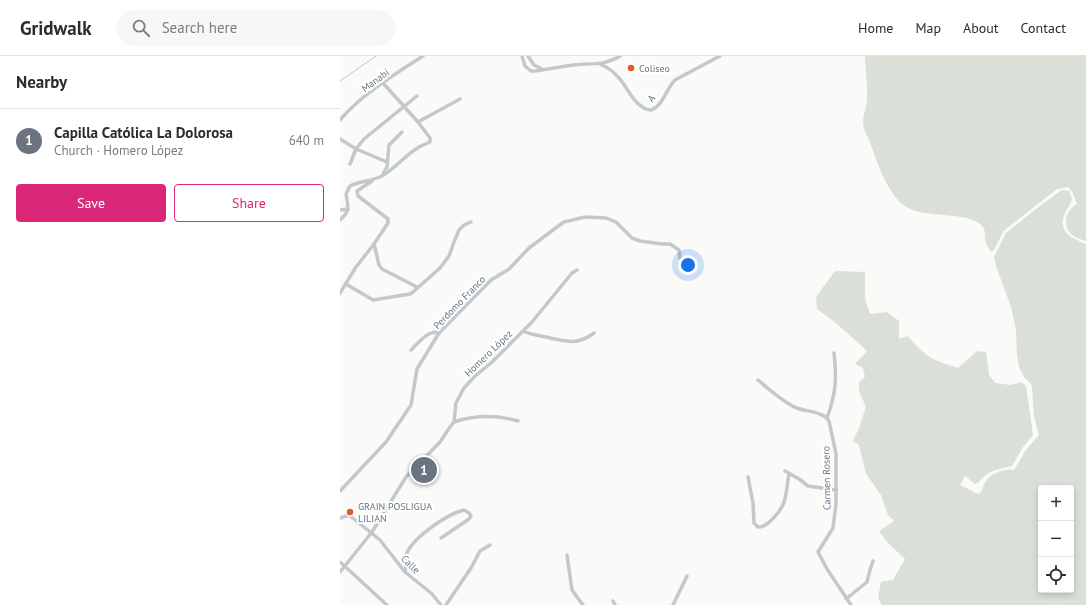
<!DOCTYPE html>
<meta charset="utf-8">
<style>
:root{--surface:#fff;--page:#f7f7f7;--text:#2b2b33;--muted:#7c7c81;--line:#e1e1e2;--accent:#db2777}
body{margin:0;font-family:"PT Sans",sans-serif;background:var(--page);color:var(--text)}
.controls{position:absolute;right:12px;bottom:12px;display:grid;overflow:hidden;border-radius:4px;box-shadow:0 2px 6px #0003}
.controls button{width:36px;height:36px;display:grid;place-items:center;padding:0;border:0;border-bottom:1px solid var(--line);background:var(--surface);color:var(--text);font:20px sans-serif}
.you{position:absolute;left:348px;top:209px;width:14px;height:14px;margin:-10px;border:3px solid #fff;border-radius:50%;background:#1a73e8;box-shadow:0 0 0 6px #1a73e833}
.badge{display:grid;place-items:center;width:26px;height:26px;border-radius:50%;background:var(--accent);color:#fff;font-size:13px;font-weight:700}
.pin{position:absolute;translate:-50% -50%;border:2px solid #fff;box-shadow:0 1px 4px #0006}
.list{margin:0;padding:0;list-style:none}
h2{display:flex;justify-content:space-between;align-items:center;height:52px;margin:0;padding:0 16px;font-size:17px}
h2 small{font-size:13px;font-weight:400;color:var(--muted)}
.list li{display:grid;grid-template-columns:26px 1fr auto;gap:12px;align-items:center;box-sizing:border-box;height:64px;padding:0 16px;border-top:1px solid var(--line)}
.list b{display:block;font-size:15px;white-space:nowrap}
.list p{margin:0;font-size:13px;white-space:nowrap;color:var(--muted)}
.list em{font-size:13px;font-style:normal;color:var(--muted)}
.actions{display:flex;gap:8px;padding:12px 16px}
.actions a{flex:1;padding:9px 0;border:1px solid var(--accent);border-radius:4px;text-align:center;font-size:14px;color:var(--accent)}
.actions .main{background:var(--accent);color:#fff}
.icon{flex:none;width:22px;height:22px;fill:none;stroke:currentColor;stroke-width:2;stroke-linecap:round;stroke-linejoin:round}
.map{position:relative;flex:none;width:746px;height:549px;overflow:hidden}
header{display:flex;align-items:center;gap:24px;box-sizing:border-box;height:56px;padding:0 20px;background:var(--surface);border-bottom:1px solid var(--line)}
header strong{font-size:19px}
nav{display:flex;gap:22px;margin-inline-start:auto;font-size:14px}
.search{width:280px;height:36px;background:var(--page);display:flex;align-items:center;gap:10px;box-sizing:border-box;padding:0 14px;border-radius:22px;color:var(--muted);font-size:15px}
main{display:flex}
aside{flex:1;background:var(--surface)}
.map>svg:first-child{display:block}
.green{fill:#dadfd7;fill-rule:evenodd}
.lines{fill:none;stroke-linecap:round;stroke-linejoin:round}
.stream{stroke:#bbc7cb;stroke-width:1}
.minor{stroke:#c3c8cc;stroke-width:3.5}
.poi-dot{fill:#e4572e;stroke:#fff;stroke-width:1.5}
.labels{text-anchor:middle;stroke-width:4;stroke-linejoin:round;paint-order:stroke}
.poi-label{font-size:10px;fill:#657683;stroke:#fff;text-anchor:start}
.street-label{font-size:10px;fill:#657683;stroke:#fff}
</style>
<header>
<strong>Gridwalk</strong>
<div class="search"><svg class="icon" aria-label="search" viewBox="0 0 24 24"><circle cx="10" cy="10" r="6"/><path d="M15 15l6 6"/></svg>Search here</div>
<nav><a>Home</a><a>Map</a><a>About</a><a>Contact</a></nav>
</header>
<main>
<aside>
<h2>Nearby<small></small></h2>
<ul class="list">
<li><span class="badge" style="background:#6b7280">1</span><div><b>Capilla Católica La Dolorosa</b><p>Church · Homero López</p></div><em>640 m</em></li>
</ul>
<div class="actions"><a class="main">Save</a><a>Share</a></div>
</aside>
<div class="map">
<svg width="746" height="549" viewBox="0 0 746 549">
<rect width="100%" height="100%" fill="#fafaf8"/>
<g class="green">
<path d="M525 0H746V185C741 183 735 182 731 178 722 169 726 154 737 148L733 137 728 131 717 133 667 172 663 176 654 194 651 196C649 193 645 186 645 182 644 178 646 176 643 171 631 155 589 162 570 153 548 143 537 105 529 84 527 79 523 72 523 67 523 59 527 50 527 42 528 28 525 14 525 0Z"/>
<path d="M722 134 729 135 732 143C731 149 727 152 725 157 717 176 732 182 746 188V549H542L538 542 541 526 553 524 565 503 548 487 539 475 554 465 548 459 541 439 526 418 519 389 513 385 519 372 526 351 519 335V326L525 321 523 312 515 308 527 295 496 267 477 253 476 241 495 215 525 216V243L530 258 547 256 559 265V283L568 280C585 301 593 304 618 312L637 295 646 296 649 319 655 327 671 329 681 326 686 330 693 379 683 391 672 410C663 412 655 413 647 418 642 421 641 426 635 428L625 420 620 429 638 438 642 435C644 421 659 412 674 414L686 394 699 379 694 360 692 333 691 328 684 321 679 311 677 299 676 274 671 251 656 210 654 201 666 177 701 149ZM701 432H731V534H701Z"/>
</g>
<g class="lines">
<polyline class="stream" points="0,25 36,0"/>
<g class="minor">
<path d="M182 0 185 10 191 15H195C208 13 221 11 233 9 251 7 264 10 280 0"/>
<polyline points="188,0 194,9 202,13"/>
<path d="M260 8C267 11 273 15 278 21 288 31 295 53 311 54 323 50 326 33 335 24L380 0"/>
<polyline points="43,27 78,66 120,43"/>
<path d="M0 64C21 39 55 18 83 0"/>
<polyline points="0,83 16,93 47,106"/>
<polyline points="10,108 16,93 24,83 77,40"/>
<polyline points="43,118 47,111 49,89 62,76"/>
<polyline points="0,154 8,153"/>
<path d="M0 164C11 154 8 151 6 138L10 130C20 125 32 125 42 120 55 112 64 101 76 93 80 90 85 88 90 86V82L78 66"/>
<polyline points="34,188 39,209 42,213 77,231"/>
<polyline points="6,228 33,244 70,238 73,236 100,212 109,200 114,186 119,174 124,169 131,166"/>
<polyline points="0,237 16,211 34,188 48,167 48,163 18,140 17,135 32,125"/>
<path d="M183 275C191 279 201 280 210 282 228 286 238 289 254 277"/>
<path d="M71 294C78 287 89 273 99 277"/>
<path d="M418 324C429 333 444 347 457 352 467 356 483 355 489 365L496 398V448L493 472 478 496 487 513 511 549"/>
<path d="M487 362C496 337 497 323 494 297"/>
<path d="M114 366C135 359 157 359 178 365"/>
<polyline points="445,415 459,423 468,430 496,434"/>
<path d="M408 421 413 447 414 467 418 471C427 472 441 455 444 446 447 438 447 427 449 418"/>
<polyline points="0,435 46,386 71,349 77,313 99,277 151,224 169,213 189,192 217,171 224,166 245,161 266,162 276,166 292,182 300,185 322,188 330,188 339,194 340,202"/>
<polyline points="0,462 9,459 40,484 65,516 92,538 101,549"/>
<polyline points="227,499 232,534 243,549"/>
<polyline points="0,506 47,549"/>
<polyline points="0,516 32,476 66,421 100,386 110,371 114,366 116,347 124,332 134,321 152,306 192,266 232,217 237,214"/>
<path d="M65 516C67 510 65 503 67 497 74 481 107 458 124 454L129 457 131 460 129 463 101 482"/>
<polyline points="506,543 527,526 530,514 533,505"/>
<polyline points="273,545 275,549"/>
<polyline points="106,549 131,512 140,495 150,489"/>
<polyline points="333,549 347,520"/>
</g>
</g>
<g class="poi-dot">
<circle cx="291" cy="12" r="4"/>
<circle cx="10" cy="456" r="4"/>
</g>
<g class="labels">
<g class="poi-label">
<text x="299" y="16">Coliseo</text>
<text x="18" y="454">GRAIN POSLIGUA<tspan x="18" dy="12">LILIAN</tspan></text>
</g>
<g class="street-label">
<text transform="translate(35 24) rotate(-36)" y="4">Manabí</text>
<text transform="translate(311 42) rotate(-51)" y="4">A</text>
<text transform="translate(119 246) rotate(-46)" y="4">Perdomo Franco</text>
<text transform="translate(148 297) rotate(-44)" y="4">Homero López</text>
<text transform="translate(486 422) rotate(-91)" y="4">Carmen Rosero</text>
<text transform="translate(71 508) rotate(45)" y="4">Calle</text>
</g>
</g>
</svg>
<div class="controls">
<button>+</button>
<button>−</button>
<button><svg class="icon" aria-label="locate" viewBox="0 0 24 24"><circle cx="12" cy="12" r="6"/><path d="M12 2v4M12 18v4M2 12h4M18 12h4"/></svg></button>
</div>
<div class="you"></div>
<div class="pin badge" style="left:84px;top:414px;background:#6b7280">1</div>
</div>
</main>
